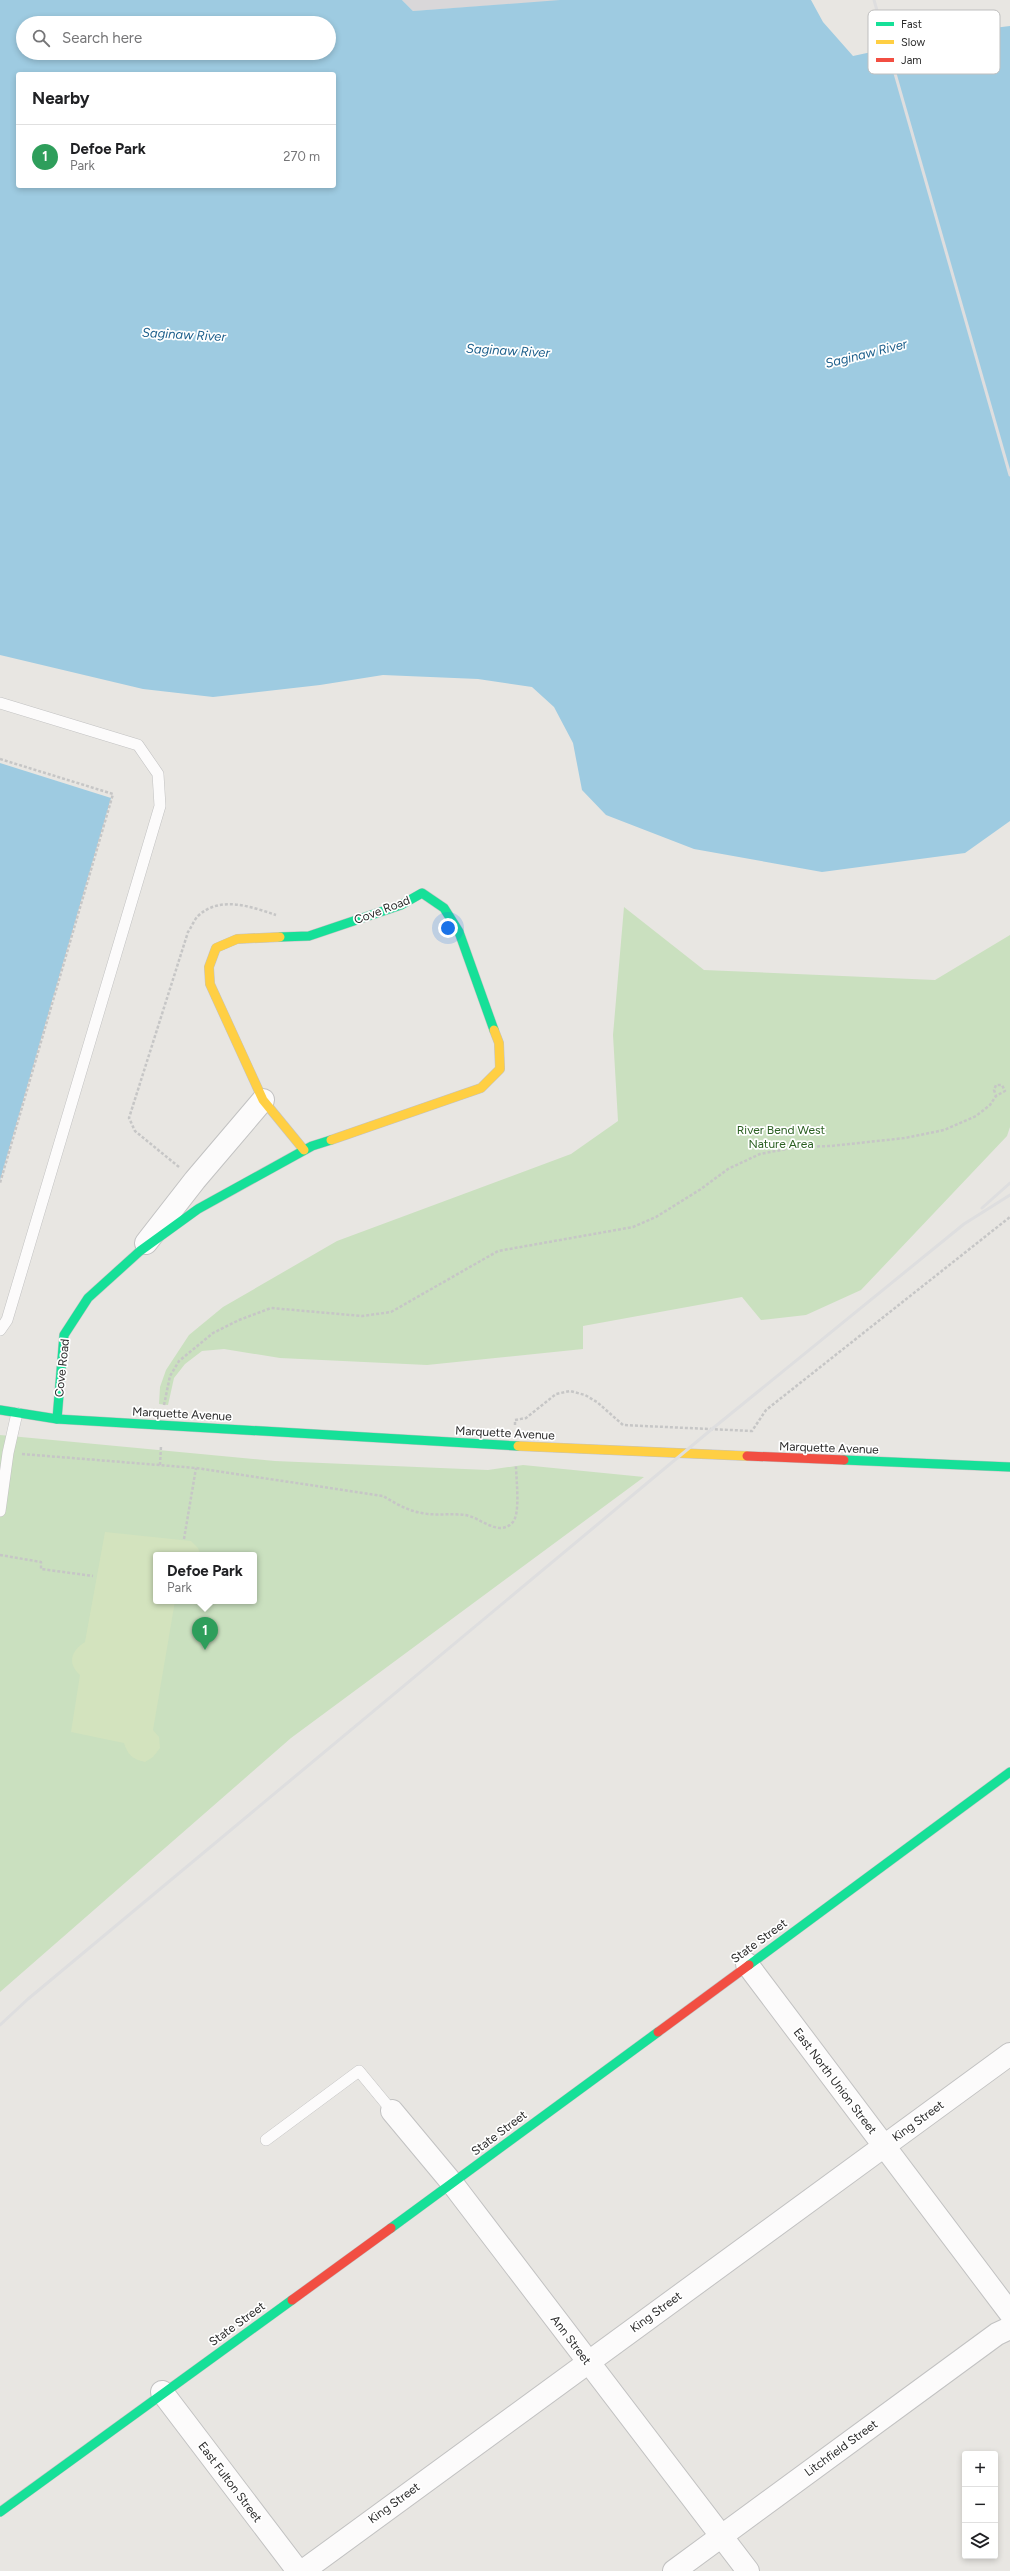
<!DOCTYPE html>
<meta charset="utf-8">
<style>
:root{--surface:#fff;--page:#f6f6f6;--text:#202124;--muted:#757577;--line:#e0e0e0;--accent:#0f766e}
body{margin:0;font-family:Figtree,sans-serif;background:var(--page);color:var(--text)}
.controls{position:absolute;right:12px;bottom:12px;display:grid;overflow:hidden;border-radius:4px;box-shadow:0 2px 6px #0003}
.controls button{width:36px;height:36px;display:grid;place-items:center;padding:0;border:0;border-bottom:1px solid var(--line);background:var(--surface);color:var(--text);font:20px sans-serif}
.you{position:absolute;left:448px;top:928px;width:14px;height:14px;margin:-10px;border:3px solid #fff;border-radius:50%;background:#1a73e8;box-shadow:0 0 0 6px #1a73e833}
.badge{display:grid;place-items:center;width:26px;height:26px;border-radius:50%;background:var(--accent);color:#fff;font-size:13px;font-weight:700}
.pin{position:absolute;translate:-50% -33px;filter:drop-shadow(0 1px 2px #0008)}
.pin::after{content:'';position:absolute;top:21px;width:14px;height:12px;background:inherit;clip-path:polygon(0 0,100% 0,50% 100%)}
.popup{position:absolute;left:153px;top:1552px;width:104px;height:52px;box-sizing:border-box;display:grid;place-content:center;border-radius:4px;background:var(--surface);filter:drop-shadow(0 1px 3px #0005);font-size:13px;white-space:nowrap;color:var(--muted)}
.popup b{font-size:15px;color:var(--text)}
.popup::after{content:'';position:absolute;left:50%;top:100%;margin-left:-8px;border:8px solid transparent;border-top-color:var(--surface)}
.list{margin:0;padding:0;list-style:none}
h2{display:flex;justify-content:space-between;align-items:center;height:52px;margin:0;padding:0 16px;font-size:17px}
h2 small{font-size:13px;font-weight:400;color:var(--muted)}
.list li{display:grid;grid-template-columns:26px 1fr auto;gap:12px;align-items:center;box-sizing:border-box;height:64px;padding:0 16px;border-top:1px solid var(--line)}
.list b{display:block;font-size:15px;white-space:nowrap}
.list p{margin:0;font-size:13px;white-space:nowrap;color:var(--muted)}
.list em{font-size:13px;font-style:normal;color:var(--muted)}
.icon{flex:none;width:22px;height:22px;fill:none;stroke:currentColor;stroke-width:2;stroke-linecap:round;stroke-linejoin:round}
.map{position:relative;flex:none;width:1010px;height:2571px;overflow:hidden}
.search{position:absolute;background:var(--surface);box-shadow:0 2px 6px #0003;left:16px;top:16px;width:320px;height:44px;display:flex;align-items:center;gap:10px;box-sizing:border-box;padding:0 14px;border-radius:22px;color:var(--muted);font-size:15px}
.panel{position:absolute;background:var(--surface);box-shadow:0 2px 6px #0003;left:16px;top:72px;width:320px;height:116px;border-radius:4px}
.map>svg:first-child{display:block}
.industrial{fill:#d9d7d9}
.green{fill:#cae0bf;fill-rule:evenodd}
.pitch{fill:#d3e3be}
.water{fill:#9ecbe1;fill-rule:evenodd}
.lines{fill:none;stroke-linecap:round;stroke-linejoin:round}
.lane-casing{stroke:#c2c2c2;stroke-width:12}
.street-casing{stroke:#c2c2c2;stroke-width:24}
.fast-casing{stroke:#c2c2c2;stroke-width:10}
.slow-casing{stroke:#c2c2c2;stroke-width:10}
.jam-casing{stroke:#c2c2c2;stroke-width:10}
.path{stroke:#c6c6c6;stroke-width:2.5;stroke-dasharray:3 2;stroke-linecap:butt}
.lane{stroke:#fcfbfb;stroke-width:11}
.street{stroke:#fcfbfb;stroke-width:22}
.fast{stroke:#16e098;stroke-width:9}
.slow{stroke:#ffcf43;stroke-width:9}
.jam{stroke:#f24e42;stroke-width:9}
.rail{stroke:#dededf;stroke-width:3}
.labels{text-anchor:middle;stroke-width:3.5;stroke-linejoin:round;paint-order:stroke}
.street-label{font-size:12px;fill:#2b2b2b;stroke:#fff}
.park-label{font-size:12px;fill:#2c6023;stroke:#fff}
.water-label{font-size:13px;font-style:italic;fill:#1e608c;stroke:#fff}
.key{fill:#fff;stroke:#bfbfbf;stroke-width:1}
.key-label{font-size:11px;fill:#2b2b2b}
</style>
<div class="map">
<svg width="1010" height="2571" viewBox="0 0 1010 2571">
<rect width="100%" height="100%" fill="#e8e6e2"/>
<polygon class="industrial" points="402,0 573,0 413,11"/>
<g class="green">
<polygon points="624,907 704,970 935,980 1010,935 1010,1127 1007,1136 861,1290 806,1315 761,1320 742,1297 583,1326 583,1349 427,1365 280,1358 224,1349 202,1351 185,1364 174,1378 168,1405 159,1404 160,1387 166,1370 189,1335 223,1307 337,1241 571,1154 618,1121 613,1035"/>
<path d="M0 1435 275 1461 488 1470 523 1465 644 1477 291 1738 0 1992ZM156 1555H254V1601H156Z"/>
</g>
<path class="pitch" d="M105 1532 191 1541 198 1548 200 1553 156 1555V1601H175L153 1730 159 1737 160 1748 153 1757 145 1762C132 1759 128 1755 124 1743L71 1732 80 1675C67 1663 71 1651 85 1642Z"/>
<g class="water">
<path d="M0 0H402L413 11 560 0H811L823 22 853 56 969 31 1010 26V821L965 853 822 872 694 849 606 815 582 790 573 743 554 707 532 687 478 679 383 675 320 685 213 697 143 689 0 655ZM23 23H329V53H23ZM18 74H334V186H18Z"/>
<polygon points="0,763 111,798 0,1180"/>
</g>
<g class="lines">
<defs>
<g id="lane">
<polyline points="0,703 138,745 158,774 160,806 7,1320 0,1330"/>
<polyline points="0,1511 8,1453 17,1413"/>
<polyline points="266,2140 359,2071 392,2111"/>
</g>
<g id="street">
<polyline points="146,1243 195,1180 263,1100"/>
<polyline points="747,1964 1010,2313"/>
<polyline points="392,2111 452,2183 748,2571"/>
<polyline points="162,2392 298,2571"/>
<polyline points="303,2571 1010,2054"/>
<polyline points="674,2571 997,2334 1010,2328"/>
</g>
<g id="fast">
<polyline points="280,937 309,936 401,905 422,893 444,908 459,932 494,1030"/>
<polyline points="0,1410 57,1419 518,1446"/>
<polyline points="57,1419 64,1335 88,1298 140,1251 198,1209 312,1146 331,1140"/>
<polyline points="844,1460 1010,1467"/>
<polyline points="749,1965 1010,1772"/>
<polyline points="391,2228 658,2032"/>
<polyline points="0,2512 292,2300"/>
</g>
<g id="slow">
<polyline points="280,937 237,939 216,948 209,967 210,984 263,1100 304,1150"/>
<polyline points="331,1140 481,1088 500,1069 499,1043 494,1030"/>
<polyline points="518,1446 747,1456"/>
</g>
<g id="jam">
<polyline points="747,1456 844,1460"/>
<polyline points="658,2032 749,1965"/>
<polyline points="292,2300 391,2228"/>
</g>
</defs>
<use href="#lane" class="lane-casing"/>
<use href="#street" class="street-casing"/>
<use href="#fast" class="fast-casing"/>
<use href="#slow" class="slow-casing"/>
<use href="#jam" class="jam-casing"/>
<g class="path">
<polyline points="0,759 113,794 0,1183"/>
<path d="M179 1167 135 1131 129 1118 188 932C191 928 194 920 198 916 220 895 252 907 276 915"/>
<polyline points="164,1405 170,1376 179,1361 213,1333 239,1320 271,1308 362,1316 391,1312 498,1251 633,1227 656,1217 701,1189 728,1169 760,1154 797,1147 831,1146 905,1138 944,1130 976,1116 990,1105 996,1096 1005,1091 1002,1085 996,1085 994,1090 996,1096"/>
<polyline points="515,1425 515,1420 526,1418 556,1394 570,1391 585,1395 597,1402 623,1425 752,1431 766,1410 1010,1217"/>
<path d="M22 1454 196 1468 383 1496C395 1503 408 1511 422 1513 436 1516 451 1513 465 1515 480 1517 498 1537 512 1523 521 1515 516 1479 516 1466"/>
<polyline points="160,1465 161,1446"/>
<polyline points="184,1539 196,1468"/>
<polyline points="0,1555 41,1562 41,1569 93,1576"/>
</g>
<use href="#lane" class="lane"/>
<use href="#street" class="street"/>
<use href="#fast" class="fast"/>
<use href="#slow" class="slow"/>
<use href="#jam" class="jam"/>
<g class="rail">
<polyline points="874,0 1010,475"/>
<polyline points="982,1208 1010,1183"/>
<polyline points="0,2025 28,1999 712,1429 964,1224 1010,1195"/>
</g>
</g>
<g class="labels">
<g class="street-label">
<text transform="translate(382 910) rotate(-21)" y="4">Cove Road</text>
<text transform="translate(62 1368) rotate(-84)" y="4">Cove Road</text>
<text transform="translate(182 1414) rotate(3)" y="4">Marquette Avenue</text>
<text transform="translate(505 1433) rotate(3)" y="4">Marquette Avenue</text>
<text transform="translate(829 1448) rotate(2)" y="4">Marquette Avenue</text>
<text transform="translate(759 1941) rotate(-36)" y="4">State Street</text>
<text transform="translate(835 2081) rotate(53)" y="4">East North Union Street</text>
<text transform="translate(918 2121) rotate(-36)" y="4">King Street</text>
<text transform="translate(499 2133) rotate(-37)" y="4">State Street</text>
<text transform="translate(656 2312) rotate(-36)" y="4">King Street</text>
<text transform="translate(237 2324) rotate(-36)" y="4">State Street</text>
<text transform="translate(571 2340) rotate(53)" y="4">Ann Street</text>
<text transform="translate(841 2448) rotate(-36)" y="4">Litchfield Street</text>
<text transform="translate(230 2482) rotate(53)" y="4">East Fulton Street</text>
<text transform="translate(394 2503) rotate(-36)" y="4">King Street</text>
</g>
<g class="park-label">
<text x="781" y="1134">River Bend West<tspan x="781" dy="14">Nature Area</tspan></text>
</g>
<g class="water-label">
<text transform="translate(184 334) rotate(3)" y="5">Saginaw River</text>
<text transform="translate(508 350) rotate(3)" y="5">Saginaw River</text>
<text transform="translate(866 353) rotate(-14)" y="5">Saginaw River</text>
</g>
</g>
<rect x="868" y="10" width="132" height="64" rx="6" class="key"/>
<rect x="876" y="22" width="18" height="4" fill="#16e098"/>
<rect x="876" y="40" width="18" height="4" fill="#ffcf43"/>
<rect x="876" y="58" width="18" height="4" fill="#f24e42"/>
<g class="key-label">
<text x="901" y="28">Fast</text>
<text x="901" y="46">Slow</text>
<text x="901" y="64">Jam</text>
</g>
</svg>
<div class="controls">
<button>+</button>
<button>−</button>
<button><svg class="icon" aria-label="layers" viewBox="0 0 24 24"><path d="M12 4l9 5-9 5-9-5zM3 14l9 5 9-5"/></svg></button>
</div>
<div class="you"></div>
<div class="pin badge" style="left:205px;top:1650px;background:#2e9e5b">1</div>
<div class="popup"><b>Defoe Park</b>Park</div>
<div class="search"><svg class="icon" aria-label="search" viewBox="0 0 24 24"><circle cx="10" cy="10" r="6"/><path d="M15 15l6 6"/></svg>Search here</div>
<section class="panel">
<h2>Nearby<small></small></h2>
<ul class="list">
<li><span class="badge" style="background:#2e9e5b">1</span><div><b>Defoe Park</b><p>Park</p></div><em>270 m</em></li>
</ul>
</section>
</div>
